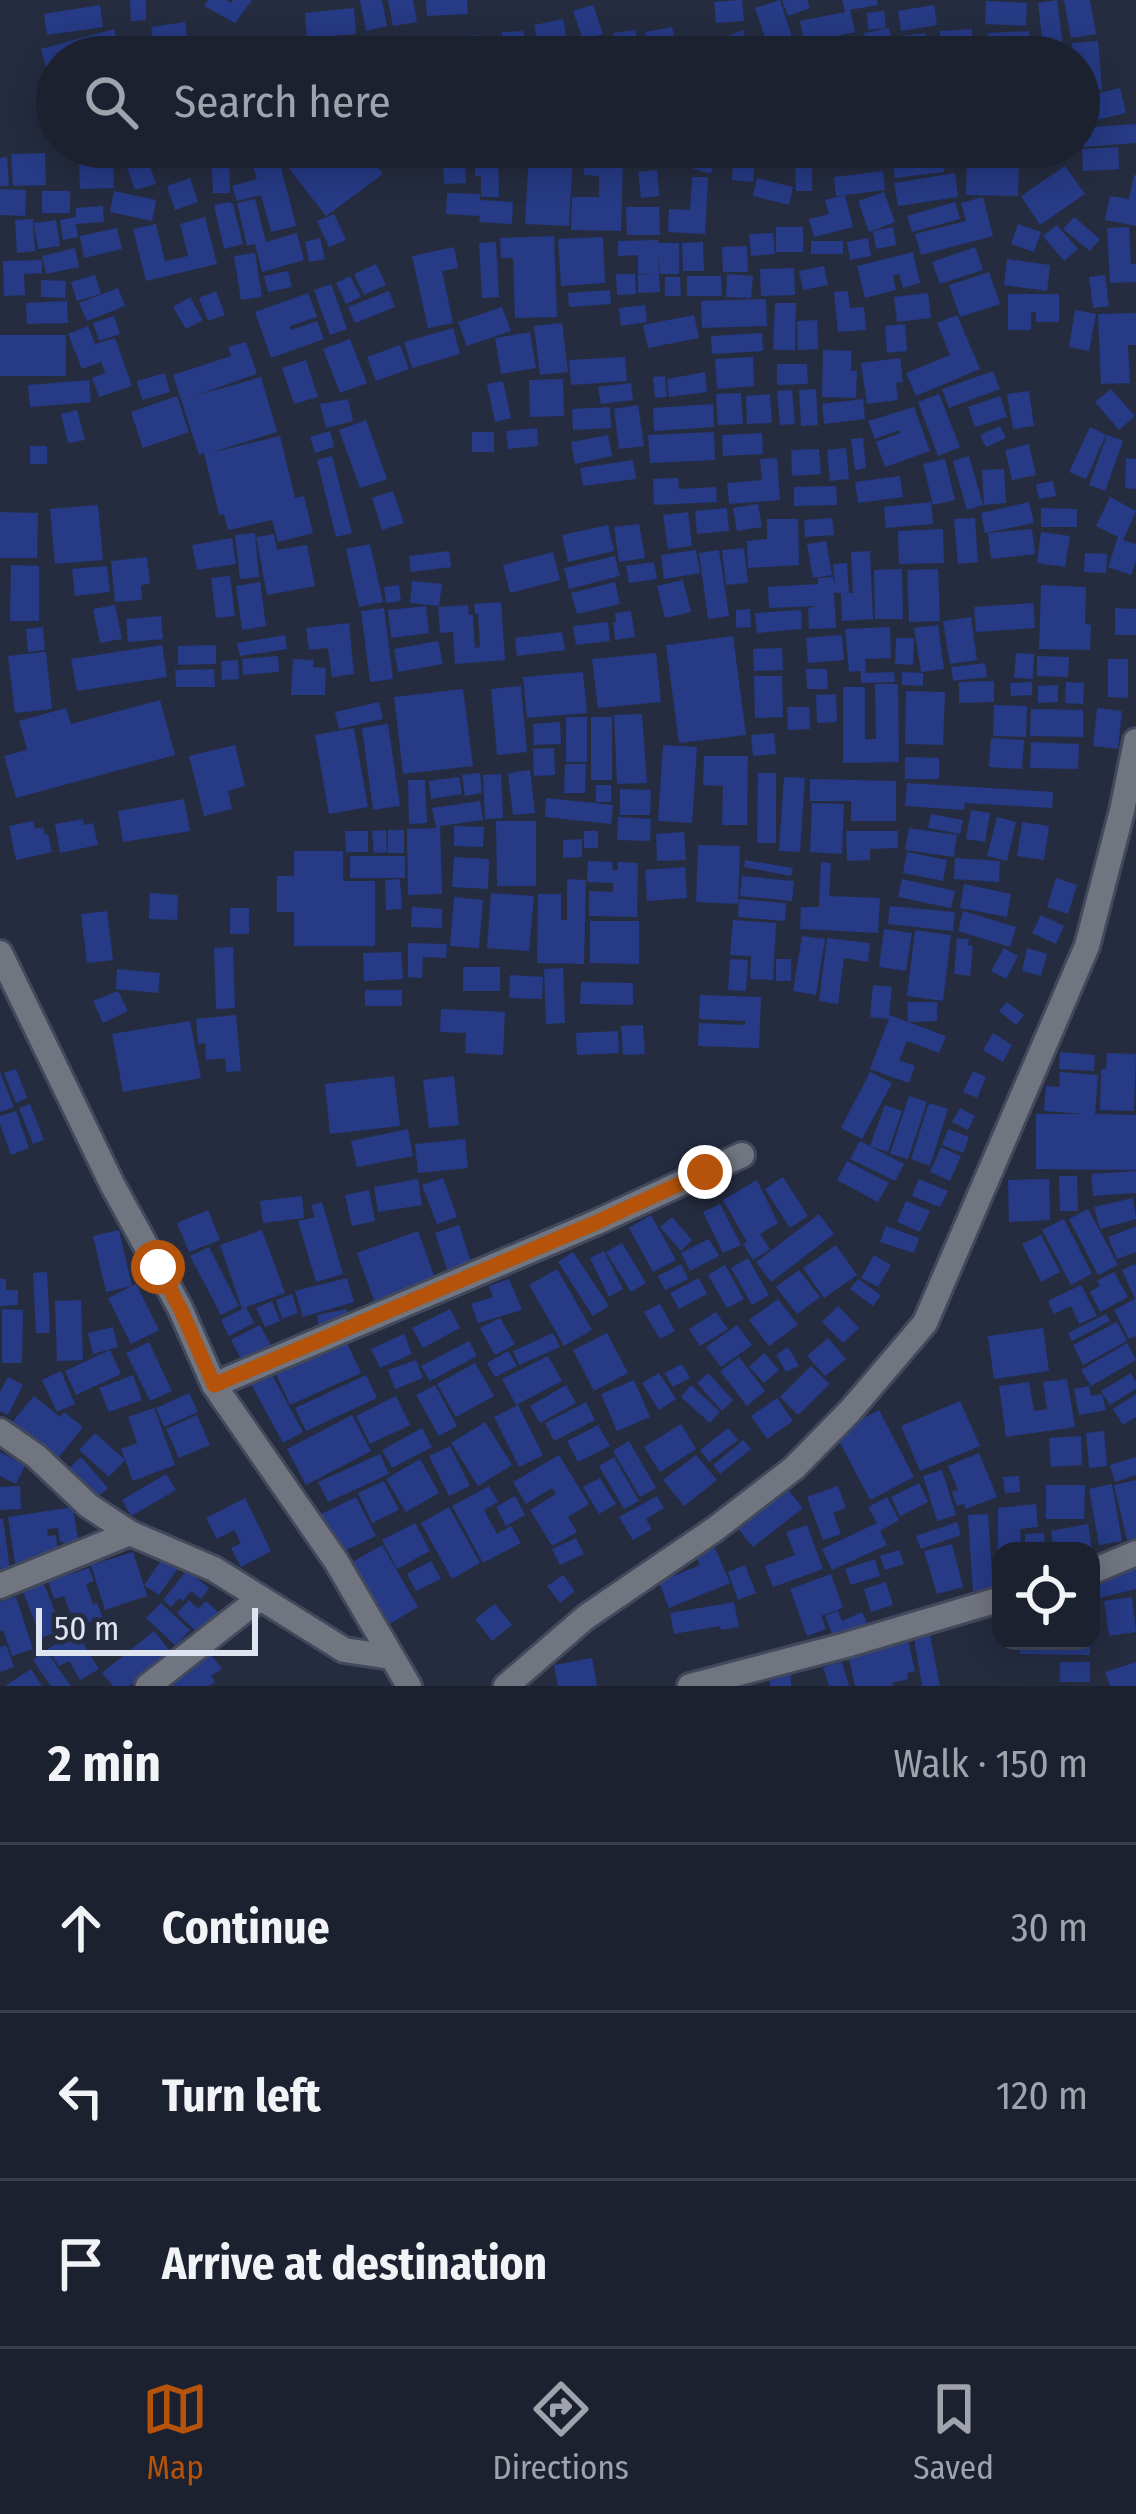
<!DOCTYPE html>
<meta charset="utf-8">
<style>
:root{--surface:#1c2130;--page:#252938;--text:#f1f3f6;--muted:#a0a3ab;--line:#3a3e4c;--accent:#b45309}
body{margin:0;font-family:"Fira Sans Condensed",sans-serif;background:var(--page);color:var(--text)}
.controls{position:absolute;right:36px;bottom:36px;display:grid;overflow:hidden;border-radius:24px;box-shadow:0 6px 30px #0003}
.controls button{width:108px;height:108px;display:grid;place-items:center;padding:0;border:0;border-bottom:3px solid var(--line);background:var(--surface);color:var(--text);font:60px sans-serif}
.scale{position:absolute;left:36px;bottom:30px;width:222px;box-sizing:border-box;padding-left:12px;border:6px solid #dfe4f1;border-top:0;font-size:33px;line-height:42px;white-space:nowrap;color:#dfe4f1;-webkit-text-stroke:9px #252c40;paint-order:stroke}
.stop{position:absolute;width:36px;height:36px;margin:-27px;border:9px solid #b45309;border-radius:50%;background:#fff}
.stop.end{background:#b45309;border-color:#fff;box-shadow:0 3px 12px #0008}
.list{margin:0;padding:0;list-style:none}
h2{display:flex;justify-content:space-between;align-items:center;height:156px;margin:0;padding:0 48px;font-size:51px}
h2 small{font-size:39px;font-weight:400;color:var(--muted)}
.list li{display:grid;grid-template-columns:78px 1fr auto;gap:36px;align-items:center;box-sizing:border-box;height:168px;padding:0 48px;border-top:3px solid var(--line)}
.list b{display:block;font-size:45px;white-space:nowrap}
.list em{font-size:39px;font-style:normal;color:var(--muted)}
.icon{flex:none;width:66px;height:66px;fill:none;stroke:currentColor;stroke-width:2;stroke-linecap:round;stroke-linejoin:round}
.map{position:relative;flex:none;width:1136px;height:1686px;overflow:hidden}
.search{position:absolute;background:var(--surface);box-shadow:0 6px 30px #0003;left:36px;right:36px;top:36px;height:132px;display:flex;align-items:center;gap:30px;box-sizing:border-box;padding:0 42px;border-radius:66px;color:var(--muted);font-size:45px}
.sheet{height:660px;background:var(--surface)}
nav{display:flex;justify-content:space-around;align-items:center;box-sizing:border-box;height:168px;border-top:3px solid var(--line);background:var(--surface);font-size:33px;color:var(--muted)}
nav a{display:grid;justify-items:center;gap:6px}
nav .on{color:var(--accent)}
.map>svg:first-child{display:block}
.building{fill:#263a85}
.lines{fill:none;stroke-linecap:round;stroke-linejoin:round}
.minor-casing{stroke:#43495c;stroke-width:30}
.minor{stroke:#717580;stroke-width:24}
.route{stroke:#b45309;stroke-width:15}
</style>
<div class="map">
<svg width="1136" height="1686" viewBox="0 0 1136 1686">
<rect width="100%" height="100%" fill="#252c40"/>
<g class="building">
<polygon points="130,0 146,0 146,20 131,21"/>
<polygon points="208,0 226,0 231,3 233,0 252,0 235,23 204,6"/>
<polygon points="360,0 382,0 387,26 366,31"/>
<polygon points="388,0 413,0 417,22 393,26"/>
<polygon points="426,0 467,0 468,14 427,16"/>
<polygon points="739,0 742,0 744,21 716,23 714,2"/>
<polygon points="780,0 795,47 771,55 755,8"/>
<polygon points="782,0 807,0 810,8 788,16"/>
<polygon points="842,0 877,0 878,5 850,10 855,32 804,43 800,21 845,12"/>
<polygon points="1057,0 1064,54 1044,57 1038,3"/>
<polygon points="1064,0 1090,0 1096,34 1071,38"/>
<polygon points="986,1 1027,3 1026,26 985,24"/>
<polygon points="100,5 103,27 47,35 44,14"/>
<polygon points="593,5 603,34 583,40 573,11"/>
<polygon points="934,5 937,25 901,31 898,11"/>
<polygon points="354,8 356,34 307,38 305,13"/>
<polygon points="884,11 886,28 868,30 867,13"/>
<polygon points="563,19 571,57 541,57 534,25"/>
<polygon points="185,22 189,48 201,47 203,57 156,57 151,27"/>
<polygon points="672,27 677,49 650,55 645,32"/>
<polygon points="889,28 895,57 868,57 864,33"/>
<polygon points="114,29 122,57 57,57 57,92 53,93 41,49"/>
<polygon points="972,29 973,48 940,49 940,31"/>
<polygon points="636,30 639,57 616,57 613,33"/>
<polygon points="743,30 751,55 730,57 723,38"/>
<polygon points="524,31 526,46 503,48 502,32"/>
<polygon points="1029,31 1030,57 989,57 988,33"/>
<polygon points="925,33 928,57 906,57 903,36"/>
<polygon points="478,35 481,57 442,57 440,39"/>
<polygon points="709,36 713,51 682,57 679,44"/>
<polygon points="861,39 865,57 844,57 842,43"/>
<polygon points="239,41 244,57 221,57 218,49"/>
<polygon points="1098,41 1102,90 1079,92 1079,57 1073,57 1072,43"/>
<polygon points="825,45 828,57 799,57 798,52"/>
<polygon points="436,46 436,57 409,57 408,47"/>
<polygon points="1120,88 1126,113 1079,124 1079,98"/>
<polygon points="1136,124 1136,143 1081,147 1080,128"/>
<polygon points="146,147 167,147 170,157 149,164 156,184 135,190 126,164 149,156"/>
<polygon points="182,147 207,147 206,168 181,167"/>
<polygon points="287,147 305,147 317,162 337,147 362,147 383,174 326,216 278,154"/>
<polygon points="390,147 418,147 419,156 391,159"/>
<polygon points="476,147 498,147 499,197 481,197 481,176 475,176"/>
<polygon points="653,147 672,147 676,163 658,167"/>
<polygon points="697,147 718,147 711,174 691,168"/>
<polygon points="734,147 756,147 753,182 732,180"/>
<polygon points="1118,147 1119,169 1083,171 1082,149"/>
<polygon points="464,148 466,183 444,184 442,149"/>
<polygon points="529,150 573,152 569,226 525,224"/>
<polygon points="229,152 230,193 213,193 211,153"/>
<polygon points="45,153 46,185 13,186 11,154"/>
<polygon points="795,153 812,153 812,191 796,191"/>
<polygon points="942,153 944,172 895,178 892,158"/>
<polygon points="967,154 1019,155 1018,196 966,195"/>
<polygon points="7,157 9,186 0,186 0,158"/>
<polygon points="584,157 623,158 621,231 571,230 572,197 599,197 599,176 584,175"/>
<polygon points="113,159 114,188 80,189 79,161"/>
<polygon points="279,160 296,226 271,232 261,195 237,201 232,186 257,179 253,167"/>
<polygon points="1065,166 1085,194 1040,225 1021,196"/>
<polygon points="657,170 659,196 641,198 638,172"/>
<polygon points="883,171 885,190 836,196 834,177"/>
<polygon points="955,173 958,197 898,206 894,183"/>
<polygon points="1134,175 1136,175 1136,226 1105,220 1110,196 1129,199"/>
<polygon points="692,177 708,177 705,234 668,232 669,209 690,210"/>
<polygon points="190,178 198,202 175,210 167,186"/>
<polygon points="757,178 793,187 789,205 753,196"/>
<polygon points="0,189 26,190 25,216 0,215"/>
<rect x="42" y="191" width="28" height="22"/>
<polygon points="114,191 156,200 152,221 110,212"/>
<polygon points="884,192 895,222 869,232 858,201"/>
<polygon points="447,193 480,194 480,200 513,202 512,224 479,222 480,216 446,214"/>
<polygon points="845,195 853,227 814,237 809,219 829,214 825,200"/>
<polygon points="983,197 993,236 921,255 915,234 966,221 961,203"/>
<polygon points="255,199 266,242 297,233 304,260 262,272 255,244 247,246 237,203"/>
<polygon points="229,202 233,204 243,244 224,249 214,205"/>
<polygon points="955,202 960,219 912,232 907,216"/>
<polygon points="103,206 104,222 76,224 78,237 63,240 60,220 76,217 76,208"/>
<polygon points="626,207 659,207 660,235 627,235"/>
<polygon points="334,214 346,240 329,247 317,221"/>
<polygon points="205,217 217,264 146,281 133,229 156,224 165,261 188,256 180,224"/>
<polygon points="1074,217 1100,239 1090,251 1063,229"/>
<polygon points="33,219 35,251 17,253 15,220"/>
<polygon points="56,220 60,246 38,249 34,223"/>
<polygon points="1018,224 1041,232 1034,252 1011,244"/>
<polygon points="1057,225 1078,249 1064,261 1043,236"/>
<rect x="776" y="227" width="27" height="25"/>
<polygon points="893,227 896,245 876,249 873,231"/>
<polygon points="1129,227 1131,264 1136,264 1136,282 1110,283 1107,228"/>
<polygon points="117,228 122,249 84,258 80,236"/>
<polygon points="773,233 775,254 751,256 749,234"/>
<polygon points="554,236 557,317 515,318 513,258 501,258 500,238"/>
<polygon points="603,237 605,283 561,286 558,239"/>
<polygon points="320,238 325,259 309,262 305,242"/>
<polygon points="868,238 871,256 850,260 847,242"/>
<polygon points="658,240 658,243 679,243 679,274 660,274 658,253 660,292 638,293 638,275 653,274 638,274 638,255 618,256 618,241"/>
<rect x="811" y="241" width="32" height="13"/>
<polygon points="496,242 499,297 482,298 479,243"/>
<polygon points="703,242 704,271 683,271 682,243"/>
<polygon points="747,246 748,272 723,272 722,247"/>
<polygon points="454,247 458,268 442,271 453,323 428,328 412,256"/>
<polygon points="975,247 983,270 940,284 932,262"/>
<polygon points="75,248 79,267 46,274 42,256"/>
<polygon points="913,252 920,283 903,288 899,274 893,275 896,290 865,298 857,266"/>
<polygon points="255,253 262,297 241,300 234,256"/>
<polygon points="1007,259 1050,265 1047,291 1004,285"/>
<polygon points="42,260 42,273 24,274 25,295 4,296 3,261"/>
<polygon points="376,264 386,285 364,295 354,274"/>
<polygon points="824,266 828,285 803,290 799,271"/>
<polygon points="794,268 795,295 761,296 760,269"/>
<polygon points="288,271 292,287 268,292 264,276"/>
<polygon points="989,272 1000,304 960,317 949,285"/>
<polygon points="616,274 635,274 636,294 617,295"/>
<polygon points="727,274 753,276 751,298 726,297"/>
<polygon points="95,275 101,294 77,301 71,282"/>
<polygon points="1105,275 1109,306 1093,308 1089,277"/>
<polygon points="350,276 361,297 346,304 336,283"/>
<polygon points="687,276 721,276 722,296 687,296"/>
<polygon points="665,277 680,277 681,296 665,296"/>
<polygon points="41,280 66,281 65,298 41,297"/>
<polygon points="331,284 347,329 330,335 314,290"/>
<polygon points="118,288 125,306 87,321 79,303"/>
<polygon points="610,290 611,304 569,307 568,293"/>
<polygon points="216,291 225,315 208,321 199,298"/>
<polygon points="389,291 395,307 355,323 348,307"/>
<polygon points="848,291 850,308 864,307 866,330 838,332 834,292"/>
<polygon points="308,293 317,317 290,326 291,330 317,321 324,339 271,358 255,312"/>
<polygon points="928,293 931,318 897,322 894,297"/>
<polygon points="1008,294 1059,294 1059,322 1036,322 1036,312 1031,312 1031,330 1008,330"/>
<polygon points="190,297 203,320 186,329 173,307"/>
<polygon points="766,299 767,326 702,328 701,301"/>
<polygon points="67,301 68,323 27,324 26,303"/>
<polygon points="775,303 796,303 795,350 773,350"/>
<polygon points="645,305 647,322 621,326 619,308"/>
<polygon points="502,307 511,331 467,346 458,322"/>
<polygon points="1075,310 1096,314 1089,351 1069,347"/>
<polygon points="1136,313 1136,345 1128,345 1130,383 1101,384 1098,314"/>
<polygon points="694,315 699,338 648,348 643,325"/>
<polygon points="957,315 980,369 916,396 906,373 950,355 937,323"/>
<polygon points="114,316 120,334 99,341 93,323"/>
<polygon points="817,320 818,349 798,350 797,321"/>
<polygon points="562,323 568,372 540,375 534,326"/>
<polygon points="905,324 907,351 887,353 885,326"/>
<polygon points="88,326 95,343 92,345 115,338 132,386 99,397 92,378 105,373 101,362 82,369 68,334"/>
<polygon points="453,328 460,354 412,368 404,342"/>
<polygon points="530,332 536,368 501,374 495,338"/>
<polygon points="762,333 763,351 712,354 711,336"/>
<rect x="0" y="335" width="66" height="41"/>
<polygon points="350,339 367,383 340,393 323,349"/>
<polygon points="246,342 257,374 194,396 261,377 277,432 210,453 280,436 295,498 304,496 313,533 278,542 272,520 228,530 224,514 219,515 204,453 199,455 173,375 231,356 228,347"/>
<polygon points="400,345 409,369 376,381 367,357"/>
<polygon points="823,350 851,351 851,371 857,371 856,398 822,397"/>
<polygon points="625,357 627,381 571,385 569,360"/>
<polygon points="753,357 754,386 717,389 715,359"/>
<polygon points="900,358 903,382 896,383 898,400 867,404 861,363"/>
<polygon points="306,360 318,397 294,404 282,368"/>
<polygon points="777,364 807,364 808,384 777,385"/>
<polygon points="993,371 1000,389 949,408 942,389"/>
<polygon points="705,372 707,392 669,397 667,379"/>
<polygon points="165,373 170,392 142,400 137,381"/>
<polygon points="665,376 667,397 655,398 653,377"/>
<polygon points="563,379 564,416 530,417 529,380"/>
<polygon points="89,380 91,402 30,407 28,385"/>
<polygon points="503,381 511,418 495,422 487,384"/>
<polygon points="631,383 633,400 601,404 598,387"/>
<polygon points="816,389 818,425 801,426 799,390"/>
<polygon points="1111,389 1135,416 1119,430 1095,402"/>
<polygon points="792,390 795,424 780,425 777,391"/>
<polygon points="1029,391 1034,426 1013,429 1007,394"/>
<polygon points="741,393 743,424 718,425 716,394"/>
<polygon points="770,394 772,423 747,424 746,396"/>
<polygon points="939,394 960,447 938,456 918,402"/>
<polygon points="177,396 189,432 143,448 131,412"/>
<polygon points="1000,396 1007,417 975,427 968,407"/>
<polygon points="348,399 353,421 326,428 320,404"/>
<polygon points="863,399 865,419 824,424 822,404"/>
<polygon points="713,404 714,427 654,431 653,408"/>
<polygon points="638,405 644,446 619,449 614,409"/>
<polygon points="610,407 611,428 573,430 572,409"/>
<polygon points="914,407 930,451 885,467 876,442 900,433 899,430 875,439 868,421"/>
<polygon points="77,410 85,440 68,443 61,414"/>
<polygon points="366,420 387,479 360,488 339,430"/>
<polygon points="1000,426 1006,438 986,447 980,435"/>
<polygon points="1090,427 1106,435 1086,479 1069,472"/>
<polygon points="537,428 538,446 508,449 506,431"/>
<polygon points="330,431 334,447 315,453 310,437"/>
<rect x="472" y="432" width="22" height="20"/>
<polygon points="714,432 715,460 650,463 648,435"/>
<polygon points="762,433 763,454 723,456 722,435"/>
<polygon points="608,435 612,456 575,464 571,442"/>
<polygon points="1107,435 1123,441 1105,491 1089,485"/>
<polygon points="863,438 866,468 855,470 851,439"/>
<polygon points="1029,444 1036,475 1012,480 1005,450"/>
<rect x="30" y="446" width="17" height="18"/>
<polygon points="846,448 849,479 830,481 827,450"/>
<polygon points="819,449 821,474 792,476 791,450"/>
<polygon points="332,456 352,533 336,537 317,460"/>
<polygon points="969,456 983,505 967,510 953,461"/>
<polygon points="777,458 780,500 729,504 727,483 762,480 760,459"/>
<polygon points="1126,458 1136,459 1136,489 1125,488"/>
<polygon points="945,459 955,500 933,505 923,464"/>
<polygon points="633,460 636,479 583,486 580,468"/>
<polygon points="1004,469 1006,503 984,505 982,470"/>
<polygon points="900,476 903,497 858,503 855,482"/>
<polygon points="678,478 679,489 716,487 717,502 654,505 653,479"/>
<polygon points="1053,481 1056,496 1039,499 1036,484"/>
<polygon points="836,486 837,505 794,506 794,487"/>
<polygon points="393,491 404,523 382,530 372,498"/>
<polygon points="1110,497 1136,511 1123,540 1136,544 1136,560 1131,575 1108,567 1118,537 1096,526"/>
<polygon points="931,502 933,524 886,528 884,507"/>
<polygon points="1029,502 1034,523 985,533 981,513"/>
<polygon points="758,504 762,527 737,531 733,508"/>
<polygon points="98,505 103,560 55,564 50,509"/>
<polygon points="727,508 729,531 697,534 695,511"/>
<polygon points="1041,508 1077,509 1077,527 1041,527"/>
<polygon points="0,512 38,513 37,558 0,558"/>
<polygon points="688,512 692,546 668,549 663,515"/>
<polygon points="832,518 834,535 805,537 804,520"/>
<polygon points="975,518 978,562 958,564 954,519"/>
<polygon points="767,519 798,519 799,565 748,568 747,541 767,539"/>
<polygon points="639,524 645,558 619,562 614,527"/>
<polygon points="608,525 614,551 568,562 562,535"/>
<polygon points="943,529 944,563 899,564 898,531"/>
<polygon points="1032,529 1035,554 991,559 988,533"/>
<polygon points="1041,532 1070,536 1065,567 1037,563"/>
<polygon points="255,533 259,577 240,579 235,535"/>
<polygon points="274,534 277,550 307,545 315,586 267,595 256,537"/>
<polygon points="232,538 236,564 197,570 192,545"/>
<polygon points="826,541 832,575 813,578 807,544"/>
<polygon points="370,544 383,602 359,607 346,549"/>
<polygon points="744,548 748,583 726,585 722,550"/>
<polygon points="696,550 700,573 664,579 661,555"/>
<polygon points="719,550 729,616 708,619 699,553"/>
<polygon points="449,551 451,567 411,572 409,556"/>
<polygon points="870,551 873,619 842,621 841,593 834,593 836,628 809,629 808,608 819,606 769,608 768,587 818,584 818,578 833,577 835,587 833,564 847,563 849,593 853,593 851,552"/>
<polygon points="553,552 560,580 510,593 503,565"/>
<polygon points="1085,553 1107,554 1106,573 1084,572"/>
<polygon points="615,556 620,576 569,589 564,568"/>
<polygon points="147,557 150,584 141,585 142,600 115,602 111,561"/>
<polygon points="654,562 657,579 629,583 626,566"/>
<polygon points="11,565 39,566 39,621 10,621"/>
<polygon points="107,566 110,592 75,596 72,569"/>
<polygon points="902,569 903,619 875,619 874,570"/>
<polygon points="938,569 940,621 909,622 907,570"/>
<polygon points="230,576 235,616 216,618 211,578"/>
<polygon points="683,580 691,612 665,618 657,586"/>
<polygon points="412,581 442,584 439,606 410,603"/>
<polygon points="260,582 266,626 242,630 236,586"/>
<polygon points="615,582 620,604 577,614 571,593"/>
<polygon points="399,585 401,601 386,603 384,587"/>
<polygon points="1041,585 1086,587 1085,624 1091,625 1090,650 1039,649"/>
<polygon points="501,602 505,660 455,664 453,632 440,633 438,607 468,605 469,615 473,615 475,648 480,647 478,614 475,614 474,604"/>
<polygon points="1033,603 1035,628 976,632 974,607"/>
<polygon points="115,605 122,639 100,643 93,609"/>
<polygon points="426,606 429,633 391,638 388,610"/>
<polygon points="384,608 393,679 370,682 361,611"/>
<polygon points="1115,608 1136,609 1136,635 1115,635"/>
<polygon points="750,609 751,627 736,628 736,610"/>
<polygon points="801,610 802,629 757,633 755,613"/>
<polygon points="631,611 635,637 615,640 613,623 616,622 615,613"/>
<polygon points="161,616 163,639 128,642 126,619"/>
<polygon points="971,617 977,660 950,664 943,621"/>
<polygon points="608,622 610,641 576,645 573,626"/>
<polygon points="349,623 354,674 332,677 328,648 309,650 306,628"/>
<polygon points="938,625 944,669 921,672 914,628"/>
<polygon points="43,627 45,650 28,652 26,629"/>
<polygon points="890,627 891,658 865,659 866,673 894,672 895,682 861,683 861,671 849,672 845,629"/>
<polygon points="562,632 565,650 517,656 515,638"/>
<polygon points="285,635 287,649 240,656 237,643"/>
<polygon points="842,635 844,660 808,663 806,638"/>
<polygon points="733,636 746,735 679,743 666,645"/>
<polygon points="896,638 914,638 913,665 895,664"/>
<polygon points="438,641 443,664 398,672 394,649"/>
<polygon points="162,645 167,677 77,691 71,659"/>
<polygon points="216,645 216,664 178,665 178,646"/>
<polygon points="782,648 783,670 754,671 753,649"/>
<polygon points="43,652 46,652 52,709 15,713 8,656"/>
<polygon points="656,653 661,702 598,708 592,659"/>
<polygon points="1016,653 1034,654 1033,679 1014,678"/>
<polygon points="278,656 279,672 243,675 242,659"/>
<polygon points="1037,656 1069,657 1068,677 1037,676"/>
<polygon points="293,659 314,660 313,667 326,668 325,695 291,695"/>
<polygon points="1108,659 1128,659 1128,698 1108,697"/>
<polygon points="238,660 239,679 222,680 221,661"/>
<polygon points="985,663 987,677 953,681 951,667"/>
<polygon points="214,669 215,687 176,687 175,670"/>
<polygon points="806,669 827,669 828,689 807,689"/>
<polygon points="583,672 587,713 527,718 523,677"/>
<polygon points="902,672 923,673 923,686 902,685"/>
<polygon points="754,676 782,676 783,717 755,718"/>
<polygon points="994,681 994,702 959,703 959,682"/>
<polygon points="1032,682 1032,695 1011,696 1010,683"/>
<polygon points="1066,682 1084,683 1083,704 1065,703"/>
<polygon points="875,684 898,684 899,762 843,763 843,687 865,687 865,739 876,739"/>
<polygon points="1058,685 1058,702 1038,703 1038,686"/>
<polygon points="521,686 527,752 497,755 491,689"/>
<polygon points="463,689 473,766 403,774 394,697"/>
<polygon points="906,691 945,692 943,745 905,744"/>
<polygon points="836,694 837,722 817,723 816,695"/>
<polygon points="160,700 175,755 16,798 4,756 27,750 19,721 66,708 71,724"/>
<polygon points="379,702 383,719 339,729 335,712"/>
<polygon points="994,705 1027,706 1026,737 993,736"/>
<polygon points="787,707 809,707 810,729 788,730"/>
<polygon points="1097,708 1122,711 1118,749 1093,746"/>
<polygon points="1031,709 1083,710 1083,737 1030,736"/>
<polygon points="642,714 647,783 617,784 614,715"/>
<rect x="566" y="717" width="21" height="45"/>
<rect x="591" y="717" width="21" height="63"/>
<polygon points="560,722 561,744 534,745 533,724"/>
<polygon points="388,724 400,806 373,810 362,728"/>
<polygon points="354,728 368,807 329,814 315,735"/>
<polygon points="774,733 776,754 753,756 751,735"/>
<polygon points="991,738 1024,740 1022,769 989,767"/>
<polygon points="1031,742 1079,744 1078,769 1030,768"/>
<polygon points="235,745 245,786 228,791 232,809 204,816 189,756"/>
<polygon points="663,745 697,747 692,823 658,821"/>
<polygon points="554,748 555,775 534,776 533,749"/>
<polygon points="704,756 748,756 747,825 722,825 723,786 703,785"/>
<polygon points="905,757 939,758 939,779 905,779"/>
<polygon points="565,764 586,764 585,793 564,793"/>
<polygon points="530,770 535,813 513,815 508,773"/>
<polygon points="480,773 482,793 465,796 462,775"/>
<polygon points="758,773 776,773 776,843 757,843"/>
<polygon points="501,774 503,818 485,819 483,775"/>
<polygon points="459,777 462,794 431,799 429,781"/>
<polygon points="784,777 805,778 800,852 779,851"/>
<polygon points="810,779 896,781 896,821 851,821 851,801 810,801"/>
<polygon points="408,780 425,780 427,823 409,824"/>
<polygon points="907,783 1053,792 1052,808 965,803 964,810 905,806"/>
<rect x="596" y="785" width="15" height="17"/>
<polygon points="620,789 651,790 650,815 620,815"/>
<polygon points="546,798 613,805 611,824 545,817"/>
<polygon points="184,799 190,831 123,842 118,811"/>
<polygon points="480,801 483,820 440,826 442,894 408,895 407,829 436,828 432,808"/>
<polygon points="812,803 844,804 842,854 810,852"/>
<polygon points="971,810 990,813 985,842 966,839"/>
<polygon points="931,814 963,820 960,834 928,828"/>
<polygon points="618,817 651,819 650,841 617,840"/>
<polygon points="997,817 1016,822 1007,861 987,856"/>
<polygon points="83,819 84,825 93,823 98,845 60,853 55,824"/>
<polygon points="33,821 35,829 43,827 45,835 48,834 52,852 16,860 9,826"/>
<polygon points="496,821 536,821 536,886 497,886"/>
<polygon points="1022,822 1049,826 1044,860 1017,856"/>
<polygon points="454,826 484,827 483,847 454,846"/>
<polygon points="909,828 957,835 954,857 905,850"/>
<polygon points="386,830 387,852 374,853 372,831"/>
<rect x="388" y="830" width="16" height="23"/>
<polygon points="345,831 368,831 368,852 346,852"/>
<rect x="584" y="831" width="14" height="17"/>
<polygon points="846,831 898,831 898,848 870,849 870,860 847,861"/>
<polygon points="684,832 686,860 657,861 656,834"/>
<polygon points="582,839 582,857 563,858 563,840"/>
<polygon points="698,845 740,846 738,904 696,902"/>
<polygon points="294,851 343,851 343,881 375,881 375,946 294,946 294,912 277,912 277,876 294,876"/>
<polygon points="907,852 947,860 943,881 903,873"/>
<rect x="350" y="856" width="55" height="22"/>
<polygon points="454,857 489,859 488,889 452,887"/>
<polygon points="955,858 1000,861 999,882 954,879"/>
<polygon points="745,860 793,868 791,876 744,867"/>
<polygon points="588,861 613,862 612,870 618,870 618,862 638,863 637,917 589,916 589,891 613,892 613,883 587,882"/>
<polygon points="821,862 831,863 829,896 880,898 878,933 800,929 801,907 819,907"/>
<polygon points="685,867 687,898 647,901 645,870"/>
<polygon points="742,876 794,881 792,901 740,896"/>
<polygon points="1056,878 1077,885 1068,914 1047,907"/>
<polygon points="400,879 402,909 386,910 385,880"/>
<polygon points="567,879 586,880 584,964 537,963 538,894 561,894 561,920 567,920"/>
<polygon points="902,879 955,891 951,908 898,897"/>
<polygon points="964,884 1011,894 1007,917 960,908"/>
<polygon points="150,893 178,895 177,920 149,919"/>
<polygon points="491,893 534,896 529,951 487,948"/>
<polygon points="454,897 483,900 479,948 450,946"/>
<polygon points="739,899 786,903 785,921 738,917"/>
<polygon points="890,906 955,912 953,931 888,924"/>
<polygon points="412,907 442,909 442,928 411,927"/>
<rect x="230" y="908" width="19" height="26"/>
<polygon points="107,911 113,960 87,963 81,914"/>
<polygon points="963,911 1016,927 1010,947 958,931"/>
<polygon points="1041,915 1064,926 1056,944 1032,933"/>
<polygon points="733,920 776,923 773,980 750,979 751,956 730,955"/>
<polygon points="590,921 639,921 639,964 590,963"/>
<polygon points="884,929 912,933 906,971 879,967"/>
<polygon points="915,930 951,935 943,1001 907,996"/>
<polygon points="802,936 825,939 816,995 793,991"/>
<polygon points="827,938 870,943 868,962 844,958 838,1004 819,1001"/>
<polygon points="957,938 969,939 968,945 973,946 970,976 954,974"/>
<polygon points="408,943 447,944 446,958 423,957 422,978 408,977"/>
<polygon points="233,947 235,1008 216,1009 214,948"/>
<polygon points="1004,948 1018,956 1006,979 991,971"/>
<polygon points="1027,948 1047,954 1041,976 1022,971"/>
<polygon points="401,952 403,979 364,981 363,953"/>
<polygon points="730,959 748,960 746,991 728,990"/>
<rect x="776" y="959" width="15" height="22"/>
<rect x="463" y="967" width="37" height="24"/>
<polygon points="563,968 565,1023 546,1024 544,969"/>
<polygon points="117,969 160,973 158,993 116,989"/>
<polygon points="510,975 543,977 542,999 509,998"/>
<polygon points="581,982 633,983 633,1005 580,1004"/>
<polygon points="873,985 892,987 889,1015 946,1036 939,1053 907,1041 899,1060 915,1066 909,1083 870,1069 889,1019 870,1017"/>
<rect x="365" y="990" width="37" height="16"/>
<polygon points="118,991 128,1011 103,1023 93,1001"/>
<polygon points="700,995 761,997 759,1048 698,1046 699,1023 745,1025 745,1021 699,1019"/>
<polygon points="907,1002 937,1002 937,1021 908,1022"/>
<polygon points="1007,1002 1024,1015 1016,1025 999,1011"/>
<polygon points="441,1009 505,1012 503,1055 465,1053 466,1033 440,1032"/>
<polygon points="236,1015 241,1071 226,1072 225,1058 206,1060 205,1043 198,1044 196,1019"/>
<polygon points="190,1021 201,1078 123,1092 112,1034"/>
<polygon points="643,1025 645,1054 623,1055 621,1026"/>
<polygon points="618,1031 619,1053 577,1055 576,1033"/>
<polygon points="993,1033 1012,1045 1003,1062 983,1050"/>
<polygon points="1060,1052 1095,1055 1094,1071 1059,1069"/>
<polygon points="1107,1053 1136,1054 1134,1111 1100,1110 1101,1069 1106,1069"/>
<polygon points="16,1069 27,1098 16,1103 4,1073"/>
<polygon points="973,1071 986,1077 977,1098 963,1092"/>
<polygon points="0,1072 14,1107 0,1112"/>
<polygon points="870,1072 892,1083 862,1139 841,1128"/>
<polygon points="1060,1072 1098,1075 1095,1114 1136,1115 1136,1170 1036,1169 1036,1114 1084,1114 1044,1111 1046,1086 1059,1087"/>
<polygon points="394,1076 400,1126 330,1134 325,1084"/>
<polygon points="454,1076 459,1125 429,1128 423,1080"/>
<polygon points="909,1096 927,1102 908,1159 890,1154"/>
<polygon points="929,1103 948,1109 930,1166 911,1159"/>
<polygon points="30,1104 44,1140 33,1144 19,1108"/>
<polygon points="885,1105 902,1111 888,1152 870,1146"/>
<polygon points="960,1108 975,1116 968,1130 952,1122"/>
<polygon points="16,1111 29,1148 11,1155 0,1124 0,1116"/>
<polygon points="408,1129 413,1156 357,1167 351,1141"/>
<polygon points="948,1129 969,1137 963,1153 942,1145"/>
<polygon points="465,1139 468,1168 418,1173 415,1144"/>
<polygon points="860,1141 904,1164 895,1181 850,1159"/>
<polygon points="941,1147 961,1156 950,1181 930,1172"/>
<polygon points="847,1161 889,1183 878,1202 837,1180"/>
<polygon points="1136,1171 1136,1193 1093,1196 1091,1174"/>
<polygon points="1059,1176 1077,1176 1078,1211 1060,1211"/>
<polygon points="783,1177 808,1216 790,1228 765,1189"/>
<polygon points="443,1178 457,1217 437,1224 422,1185"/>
<polygon points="418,1179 422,1205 378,1212 374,1187"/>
<polygon points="919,1179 948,1191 940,1207 912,1196"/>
<polygon points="1049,1179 1050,1220 1009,1222 1008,1180"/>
<polygon points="757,1180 778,1223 760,1234 770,1249 753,1260 743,1244 747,1242 723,1200"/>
<polygon points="369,1190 375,1221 352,1226 345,1195"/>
<polygon points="302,1196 304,1218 263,1223 260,1201"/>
<polygon points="1133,1198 1136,1219 1100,1229 1094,1207"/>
<polygon points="906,1201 930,1211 920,1232 897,1222"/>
<polygon points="322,1202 343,1274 316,1282 298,1221 315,1217 311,1205"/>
<polygon points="720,1204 741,1245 723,1253 703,1212"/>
<polygon points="1088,1209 1118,1265 1098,1275 1069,1219"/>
<polygon points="208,1210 220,1240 189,1252 177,1223"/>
<polygon points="819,1214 834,1234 771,1282 756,1262"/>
<polygon points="651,1215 676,1260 653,1272 629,1228"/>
<polygon points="672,1217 692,1240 681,1251 660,1227"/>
<polygon points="1064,1219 1092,1274 1071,1285 1042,1230"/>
<polygon points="459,1225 474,1271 450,1278 435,1233"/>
<polygon points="886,1226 919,1238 914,1253 880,1242"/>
<polygon points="1136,1226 1136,1252 1117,1259 1108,1237"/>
<polygon points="119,1230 132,1286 106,1292 93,1236"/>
<polygon points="262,1230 285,1293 246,1307 254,1323 229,1336 221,1320 242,1309 220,1245"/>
<polygon points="418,1231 436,1281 375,1303 357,1253"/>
<polygon points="1041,1235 1060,1272 1041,1282 1022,1244"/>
<polygon points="709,1239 719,1256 690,1271 681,1253"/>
<polygon points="622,1243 646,1283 631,1292 606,1252"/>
<polygon points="836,1245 857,1275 824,1298 803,1268"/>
<polygon points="209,1247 239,1306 221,1315 190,1256"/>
<polygon points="604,1251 623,1289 609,1297 590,1258"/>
<polygon points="573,1252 609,1306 593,1316 558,1262"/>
<polygon points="874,1255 891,1265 878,1287 861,1278"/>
<polygon points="748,1258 769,1295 752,1305 731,1268"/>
<polygon points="681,1264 688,1279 665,1290 658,1276"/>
<polygon points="1135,1264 1136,1267 1136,1336 1129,1339 1114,1310 1135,1299 1122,1270"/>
<polygon points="725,1265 744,1299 727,1308 708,1275"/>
<polygon points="557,1269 592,1330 564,1346 529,1285"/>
<polygon points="799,1270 820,1297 797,1314 776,1287"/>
<polygon points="47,1272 50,1333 36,1333 33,1273"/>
<polygon points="1114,1272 1128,1297 1100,1312 1090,1292 1100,1286 1097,1281"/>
<polygon points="347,1278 354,1302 303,1317 295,1291"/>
<polygon points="699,1278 707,1294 679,1309 670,1293"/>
<polygon points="0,1279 6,1279 6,1290 18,1290 18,1305 0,1306"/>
<polygon points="509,1279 522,1310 478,1323 471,1304 493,1297 489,1286"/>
<polygon points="858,1279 881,1295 873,1306 850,1289"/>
<polygon points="136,1284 159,1330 131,1344 108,1298"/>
<polygon points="1081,1285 1097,1316 1079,1324 1071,1306 1054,1314 1048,1301"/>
<polygon points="292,1294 298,1313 282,1319 276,1300"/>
<polygon points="778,1299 798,1325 769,1346 749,1320"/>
<polygon points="81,1300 83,1360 57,1361 55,1301"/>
<polygon points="272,1301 280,1321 265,1327 256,1308"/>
<polygon points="660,1304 675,1331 660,1339 644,1312"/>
<polygon points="838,1306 859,1328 843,1343 822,1322"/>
<polygon points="2,1309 23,1310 22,1363 2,1363"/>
<polygon points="347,1309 350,1325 320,1331 317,1315"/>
<polygon points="450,1309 460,1328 423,1348 412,1328"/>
<polygon points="716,1312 728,1329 700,1346 689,1329"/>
<polygon points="1106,1314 1110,1321 1072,1341 1068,1333"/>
<polygon points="500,1318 515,1344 495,1355 480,1328"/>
<polygon points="1117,1322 1127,1341 1083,1365 1073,1345"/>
<polygon points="260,1325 271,1346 243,1362 231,1340"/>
<polygon points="737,1325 752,1345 721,1367 706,1347"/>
<polygon points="113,1327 118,1347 93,1354 88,1333"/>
<polygon points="1043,1328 1049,1371 994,1379 988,1336"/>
<polygon points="553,1333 560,1347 519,1365 513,1351"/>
<polygon points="607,1333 628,1373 594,1391 573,1350"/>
<polygon points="404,1334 412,1354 380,1368 371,1349"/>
<polygon points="344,1337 361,1373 290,1405 274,1369"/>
<polygon points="828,1338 846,1359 825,1376 807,1356"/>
<polygon points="469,1341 477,1356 430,1381 421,1366"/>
<polygon points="149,1342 172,1391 150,1401 126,1353"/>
<polygon points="1127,1343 1136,1360 1091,1386 1081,1370"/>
<polygon points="788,1347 799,1366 786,1372 776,1355"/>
<polygon points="110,1350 121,1374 76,1395 65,1371"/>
<polygon points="508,1351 517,1366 495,1377 487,1363"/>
<polygon points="764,1353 779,1370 764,1383 749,1367"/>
<polygon points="548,1356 562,1381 516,1405 502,1379"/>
<polygon points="739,1357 765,1391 747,1406 720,1371"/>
<polygon points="416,1360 423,1378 395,1389 388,1370"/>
<polygon points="475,1363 494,1396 456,1417 437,1384"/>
<polygon points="682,1364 690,1378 673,1387 665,1373"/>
<polygon points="811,1366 830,1384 798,1415 780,1397"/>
<polygon points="61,1371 75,1404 57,1412 42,1380"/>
<polygon points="271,1373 303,1432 283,1443 251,1384"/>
<polygon points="659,1373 676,1399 659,1410 642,1383"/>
<polygon points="708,1373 733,1400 722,1411 697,1383"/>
<polygon points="1131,1373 1136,1382 1136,1389 1110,1405 1101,1391"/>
<polygon points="133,1375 142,1400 109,1412 99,1388"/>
<polygon points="366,1375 377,1398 306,1431 295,1408"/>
<polygon points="8,1377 23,1385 8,1415 0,1411 0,1392"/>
<polygon points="1067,1379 1075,1427 1006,1437 999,1386 1029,1382 1034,1411 1047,1409 1043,1382"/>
<polygon points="634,1380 650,1417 617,1431 601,1394"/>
<polygon points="435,1385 457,1426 439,1436 416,1395"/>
<polygon points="566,1385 576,1403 540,1423 530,1406"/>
<polygon points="691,1385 720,1412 710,1423 681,1397"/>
<polygon points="1089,1386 1091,1396 1102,1394 1106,1410 1079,1415 1074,1389"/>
<polygon points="189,1393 198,1412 164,1427 156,1408"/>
<polygon points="1136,1394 1136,1417 1123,1425 1113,1409"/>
<polygon points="34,1396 60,1417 64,1412 83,1427 54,1463 9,1426"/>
<polygon points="396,1396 410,1425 370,1444 356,1416"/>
<polygon points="777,1398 793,1421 767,1439 751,1416"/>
<polygon points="960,1401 980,1446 920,1471 901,1426"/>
<polygon points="586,1402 595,1420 554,1441 545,1423"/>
<polygon points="518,1405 543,1455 519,1467 494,1417"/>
<polygon points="154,1408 175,1465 133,1481 121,1449 137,1443 128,1417"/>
<polygon points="879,1410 914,1477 870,1500 835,1433"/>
<polygon points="197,1415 210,1445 179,1458 166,1429"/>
<polygon points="352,1415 371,1451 306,1485 287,1449"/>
<polygon points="485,1422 512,1465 478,1486 451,1443"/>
<polygon points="681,1424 696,1449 660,1472 644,1447"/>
<polygon points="598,1425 610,1446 578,1462 567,1441"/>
<polygon points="422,1428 432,1447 392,1468 382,1450"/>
<polygon points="728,1428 738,1440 709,1462 700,1450"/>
<polygon points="1104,1431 1107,1466 1089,1468 1086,1433"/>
<polygon points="95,1433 125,1460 109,1477 79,1450"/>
<polygon points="1081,1436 1082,1465 1051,1467 1049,1438"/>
<polygon points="743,1440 751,1449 720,1474 713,1465"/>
<polygon points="629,1441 656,1488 640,1497 613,1451"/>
<polygon points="450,1446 470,1486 449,1496 429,1456"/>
<polygon points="0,1452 25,1465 16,1484 0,1476"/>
<polygon points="979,1453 997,1497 966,1509 964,1504 957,1506 952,1492 958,1490 948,1466"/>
<polygon points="380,1454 389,1474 328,1502 318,1482"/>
<polygon points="559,1455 589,1504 568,1517 577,1532 552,1546 530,1510 556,1494 552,1488 526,1504 513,1482"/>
<polygon points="696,1455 717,1480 684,1506 663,1480"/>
<polygon points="81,1457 108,1488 90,1503 64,1473"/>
<polygon points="614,1457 639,1501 624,1509 599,1466"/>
<polygon points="1136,1457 1136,1475 1115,1482 1110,1465"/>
<polygon points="420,1459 439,1493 406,1512 386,1479"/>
<polygon points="942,1470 956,1515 937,1521 923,1476"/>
<polygon points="166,1474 176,1490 131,1516 122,1500"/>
<polygon points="1019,1476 1020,1492 1005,1493 1003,1477"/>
<polygon points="600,1478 616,1504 599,1514 583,1487"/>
<polygon points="1136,1480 1136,1538 1127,1540 1114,1485"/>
<polygon points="384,1481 399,1510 372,1523 358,1493"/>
<polygon points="919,1483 928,1502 900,1516 891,1497"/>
<polygon points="1112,1484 1122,1541 1099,1545 1089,1489"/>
<polygon points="1046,1485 1085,1485 1084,1519 1046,1519"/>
<polygon points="20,1486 21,1509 0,1510 0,1487"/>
<polygon points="489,1486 498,1502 484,1510 497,1534 511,1526 521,1543 483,1563 452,1506"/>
<polygon points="838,1486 846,1508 833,1513 841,1534 823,1540 807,1497"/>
<polygon points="786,1487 803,1508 753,1547 735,1525"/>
<polygon points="515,1496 525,1515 506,1526 496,1507"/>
<polygon points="657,1496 664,1508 646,1519 652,1529 633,1540 619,1517"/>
<polygon points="356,1497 376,1536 340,1553 321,1514"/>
<polygon points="887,1497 899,1520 880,1531 887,1545 832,1570 822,1549 877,1523 868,1507"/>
<polygon points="245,1498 271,1551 241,1567 231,1548 241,1543 234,1530 217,1539 206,1518"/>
<polygon points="1036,1504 1038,1527 1020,1529 1022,1551 998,1551 998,1508"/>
<polygon points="73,1507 79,1547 64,1549 63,1542 60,1542 58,1528 47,1529 48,1536 56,1535 59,1558 16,1570 8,1517"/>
<polygon points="449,1507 480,1563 452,1579 421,1523"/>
<polygon points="988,1514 993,1590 973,1591 968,1515"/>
<polygon points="0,1519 3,1519 10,1570 0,1571"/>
<polygon points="957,1522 961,1535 921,1549 916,1536"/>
<polygon points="415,1523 430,1551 397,1569 382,1540"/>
<polygon points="1088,1524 1092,1551 1054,1551 1051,1531"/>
<polygon points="807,1525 823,1569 773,1587 765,1566 795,1555 786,1532"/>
<polygon points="1044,1533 1045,1551 1025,1551 1025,1534"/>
<polygon points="576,1538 584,1554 560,1565 552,1549"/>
<polygon points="952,1544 963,1587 937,1594 924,1551"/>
<polygon points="382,1545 418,1607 386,1626 349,1564"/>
<polygon points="715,1548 730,1583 669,1608 659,1582 700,1565 696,1556"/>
<polygon points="899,1550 904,1564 885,1570 880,1556"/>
<polygon points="133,1552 147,1596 105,1610 91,1565"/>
<polygon points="163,1558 178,1568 159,1595 144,1585"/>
<polygon points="875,1559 880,1576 851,1585 845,1569"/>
<polygon points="431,1561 441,1579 416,1591 407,1574"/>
<polygon points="745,1565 756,1593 738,1600 728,1572"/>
<polygon points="1136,1567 1136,1589 1099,1598 1095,1577"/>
<polygon points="89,1568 94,1581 86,1584 93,1604 97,1603 103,1618 65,1630 60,1616 70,1612 64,1596 54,1599 48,1581"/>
<polygon points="187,1570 209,1588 201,1599 191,1591 183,1601 179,1598 171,1607 163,1600"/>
<polygon points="831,1574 843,1608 821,1616 826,1629 807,1636 790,1589"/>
<polygon points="563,1575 575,1591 560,1603 547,1586"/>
<polygon points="886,1582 893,1605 871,1612 864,1589"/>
<polygon points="44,1584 62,1630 41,1638 23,1592"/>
<polygon points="16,1597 33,1649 12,1656 3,1630 0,1632 0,1602"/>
<polygon points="1132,1597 1136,1632 1109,1636 1104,1601"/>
<polygon points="189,1600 198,1609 206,1601 218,1612 197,1632 177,1613"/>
<polygon points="734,1602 739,1627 721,1630 720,1626 674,1634 670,1613"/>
<polygon points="161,1603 190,1630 176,1646 146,1618"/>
<polygon points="495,1604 512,1625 492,1641 475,1619"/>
<polygon points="838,1611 842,1621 862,1612 868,1625 834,1639 825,1616"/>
<polygon points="154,1631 171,1652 129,1686 113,1686 102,1673"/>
<polygon points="76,1632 99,1669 80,1680 69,1661 59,1666 48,1649"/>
<polygon points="930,1635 940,1686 922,1686 914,1638"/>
<polygon points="907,1636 915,1671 907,1673 908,1679 892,1683 893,1686 855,1686 847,1650"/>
<polygon points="1020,1641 1090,1641 1090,1655 1020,1654"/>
<polygon points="6,1645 14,1667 0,1672 0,1647"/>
<polygon points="46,1650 63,1675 71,1686 51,1686 33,1660"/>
<polygon points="209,1652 222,1669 211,1676 215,1682 209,1686 159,1686"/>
<polygon points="592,1658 597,1686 558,1686 554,1665"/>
<polygon points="842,1662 849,1686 829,1686 823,1667"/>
<rect x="1060" y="1662" width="30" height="20"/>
<polygon points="1136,1662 1136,1686 1110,1686 1105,1672"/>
<polygon points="31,1669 42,1686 5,1686"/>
<rect x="770" y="1674" width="21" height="12"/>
</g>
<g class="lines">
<defs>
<g id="minor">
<polyline points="0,953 112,1184 180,1308 214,1385 336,1561 409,1686"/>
<polyline points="214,1385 595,1223 742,1155"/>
<polyline points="0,1431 36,1456 89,1506 130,1533 214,1569 344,1650 391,1657"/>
<polyline points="1091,1572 1136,1553"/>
<polyline points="0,1586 130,1533"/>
<polyline points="148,1686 260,1598"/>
<polyline points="506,1686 586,1617 715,1529 794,1468 850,1411 925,1323 1087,946 1122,811 1136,741"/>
<polyline points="690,1686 846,1645 1001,1599"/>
</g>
</defs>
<use href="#minor" class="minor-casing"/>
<use href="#minor" class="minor"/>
</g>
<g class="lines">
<polyline class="route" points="158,1267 180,1308 214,1385 595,1223 705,1172"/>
</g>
</svg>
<div class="controls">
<button><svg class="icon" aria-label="locate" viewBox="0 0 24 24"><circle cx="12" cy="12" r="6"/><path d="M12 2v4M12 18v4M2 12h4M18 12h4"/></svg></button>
</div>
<div class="scale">50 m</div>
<div class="stop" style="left:158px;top:1267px"></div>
<div class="stop end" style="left:705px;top:1172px"></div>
<div class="search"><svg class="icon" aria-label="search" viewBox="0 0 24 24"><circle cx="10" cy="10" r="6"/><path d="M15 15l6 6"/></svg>Search here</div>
</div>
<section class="sheet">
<h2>2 min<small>Walk · 150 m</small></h2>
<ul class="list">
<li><svg class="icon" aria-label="ahead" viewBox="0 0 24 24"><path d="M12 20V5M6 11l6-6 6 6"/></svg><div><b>Continue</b></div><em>30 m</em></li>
<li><svg class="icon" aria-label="left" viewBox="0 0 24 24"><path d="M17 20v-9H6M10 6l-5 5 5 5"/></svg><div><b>Turn left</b></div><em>120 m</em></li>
<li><svg class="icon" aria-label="arrive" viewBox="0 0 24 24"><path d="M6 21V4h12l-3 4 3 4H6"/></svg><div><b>Arrive at destination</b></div></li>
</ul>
</section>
<nav>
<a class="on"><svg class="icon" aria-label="map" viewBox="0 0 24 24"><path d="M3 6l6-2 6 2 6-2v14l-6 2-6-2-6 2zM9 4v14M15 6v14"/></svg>Map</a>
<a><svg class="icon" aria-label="directions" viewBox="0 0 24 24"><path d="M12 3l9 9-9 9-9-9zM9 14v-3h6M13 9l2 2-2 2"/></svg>Directions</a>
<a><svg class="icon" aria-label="saved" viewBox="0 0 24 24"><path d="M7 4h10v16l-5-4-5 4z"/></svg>Saved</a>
</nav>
